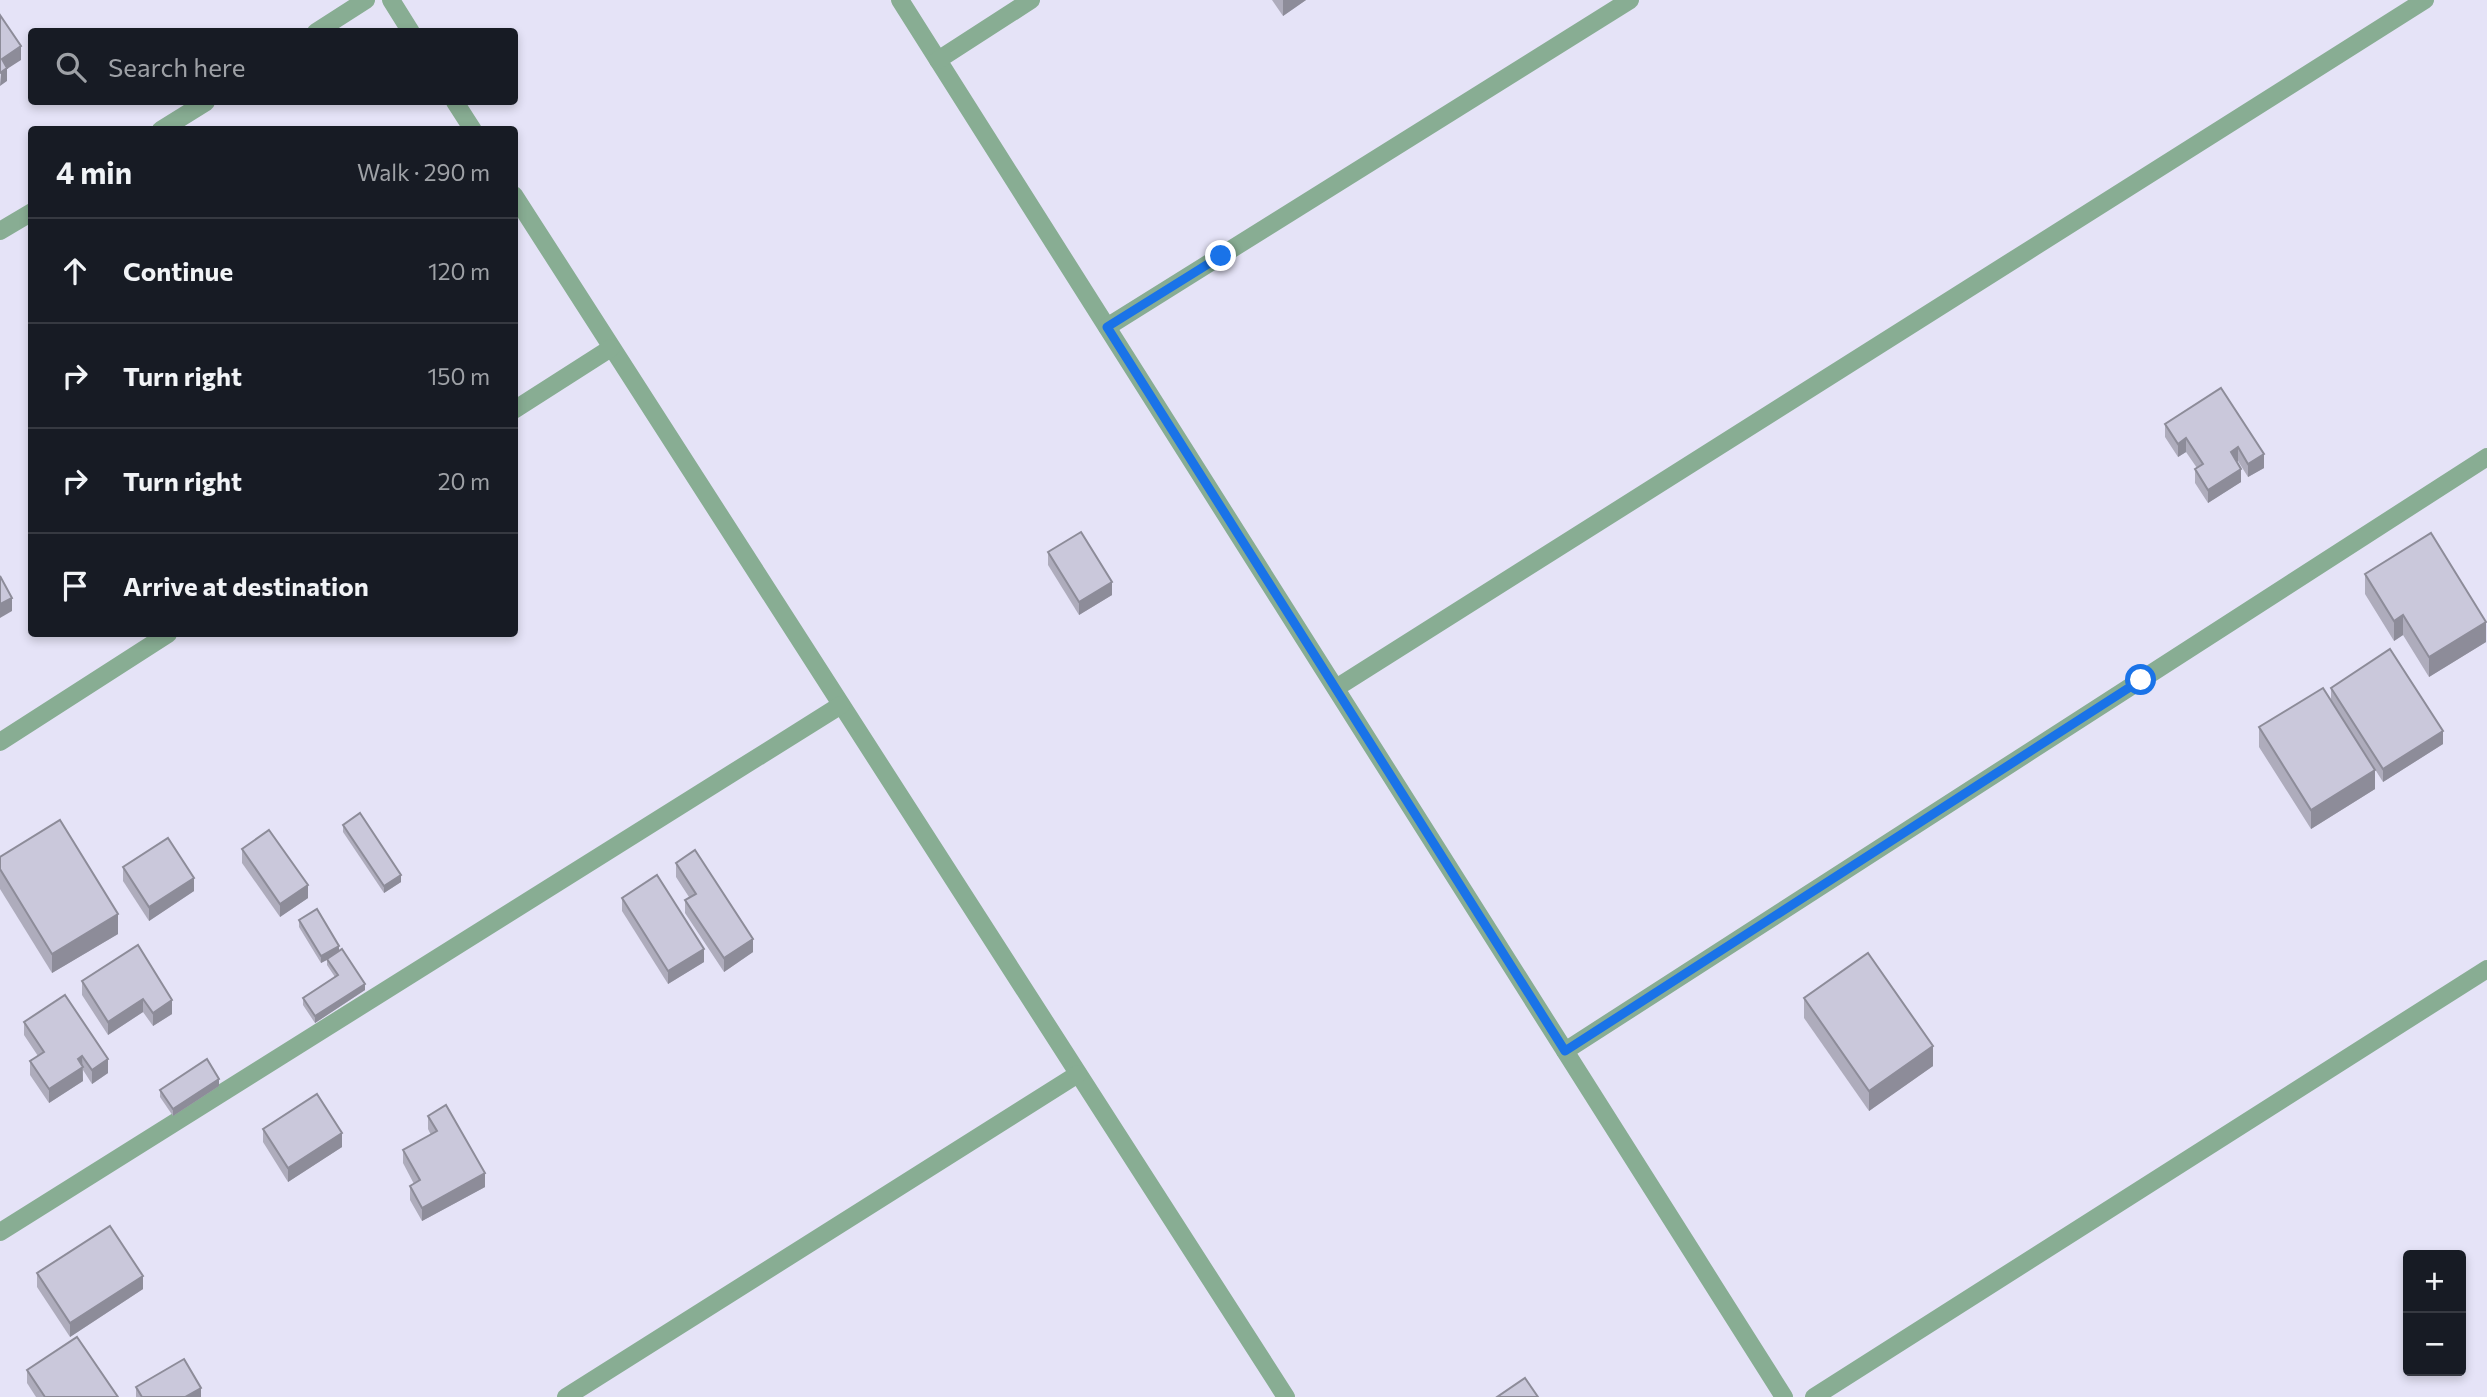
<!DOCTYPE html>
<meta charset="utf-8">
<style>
:root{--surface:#171b24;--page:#242831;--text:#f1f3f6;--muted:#9ea1a6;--line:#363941}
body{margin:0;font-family:Commissioner,sans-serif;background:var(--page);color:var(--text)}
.controls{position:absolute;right:21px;bottom:21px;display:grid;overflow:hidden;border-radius:7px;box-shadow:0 4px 10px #0003}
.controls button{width:63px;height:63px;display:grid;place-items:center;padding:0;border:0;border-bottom:2px solid var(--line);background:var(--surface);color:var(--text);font:35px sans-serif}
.stop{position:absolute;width:21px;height:21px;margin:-16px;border:5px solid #1a73e8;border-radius:50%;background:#fff}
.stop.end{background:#1a73e8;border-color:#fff;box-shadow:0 2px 7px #0008}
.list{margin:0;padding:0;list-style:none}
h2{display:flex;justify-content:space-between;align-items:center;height:91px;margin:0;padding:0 28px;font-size:30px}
h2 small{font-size:23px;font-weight:400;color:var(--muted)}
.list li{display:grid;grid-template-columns:46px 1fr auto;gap:21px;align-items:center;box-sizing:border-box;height:105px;padding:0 28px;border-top:2px solid var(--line)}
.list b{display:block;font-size:26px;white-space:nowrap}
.list em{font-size:23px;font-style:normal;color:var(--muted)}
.icon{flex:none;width:38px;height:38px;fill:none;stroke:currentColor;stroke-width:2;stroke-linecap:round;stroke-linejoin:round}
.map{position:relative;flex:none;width:2487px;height:1397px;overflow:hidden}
.search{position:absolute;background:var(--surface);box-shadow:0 4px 10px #0003;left:28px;top:28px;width:490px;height:77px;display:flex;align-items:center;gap:18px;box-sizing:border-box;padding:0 24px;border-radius:7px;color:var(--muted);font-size:26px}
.panel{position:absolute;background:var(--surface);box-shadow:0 4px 10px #0003;left:28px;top:126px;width:490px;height:511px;border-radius:7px}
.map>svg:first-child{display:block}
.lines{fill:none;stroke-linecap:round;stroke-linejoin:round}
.minor{stroke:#88ad93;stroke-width:18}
.wall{fill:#aeacbc}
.shaded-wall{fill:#8d8c99}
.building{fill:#cac8db;stroke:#8d8c99;stroke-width:2}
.route{stroke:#1a73e8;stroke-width:9}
</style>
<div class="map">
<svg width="2487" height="1397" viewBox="0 0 2487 1397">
<rect width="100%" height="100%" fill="#e5e3f7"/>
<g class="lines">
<g class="minor">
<polyline points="391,0 411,32"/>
<polyline points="900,0 1784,1397"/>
<polyline points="316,32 366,0"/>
<polyline points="938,60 1031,0"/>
<polyline points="455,102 473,130"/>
<polyline points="161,130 206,102"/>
<polyline points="514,195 1286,1397"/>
<polyline points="0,231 32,212"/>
<polyline points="1107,327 1630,0"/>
<polyline points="514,410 611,348"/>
<polyline points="1336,688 2425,0"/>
<polyline points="0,742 168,634"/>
<polyline points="1565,1051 2487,457"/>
<polyline points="0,1232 841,705"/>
<polyline points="566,1397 1078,1074"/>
<polyline points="1814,1397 2487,969"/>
</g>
</g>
<g class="wall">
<polygon points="1272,0 1306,0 1283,16"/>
<polygon points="2221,388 2264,468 2248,477 2238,461 2237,462 2241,482 2208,503 2195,483 2195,469 2197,468 2186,452 2178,457 2165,437 2165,424"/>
<polygon points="1048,552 1112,595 1079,615 1048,565"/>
<polygon points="2365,574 2486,642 2429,677 2403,635 2394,641 2365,594"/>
<polygon points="2331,688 2443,744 2383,782 2366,755 2375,789 2311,829 2259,747 2259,727 2331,700"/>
<polygon points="343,825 401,882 384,893 343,832"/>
<polygon points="242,849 308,898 280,917 242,863"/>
<polygon points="0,857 118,934 52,973 0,889"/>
<polygon points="676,863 753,952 724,972 685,913 685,900 689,897 676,877"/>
<polygon points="123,867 194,891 149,921 123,881"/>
<polygon points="622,898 704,962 668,984 622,911"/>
<polygon points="299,920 339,951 365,990 315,1023 303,1005 303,998 335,977 327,965 327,960 321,963 299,927"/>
<polygon points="138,945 172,1014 153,1026 143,1012 108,1035 82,995 82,981"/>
<polygon points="65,995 108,1073 92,1084 83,1070 83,1081 49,1103 30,1075 30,1061 38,1056 24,1035 24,1022"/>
<polygon points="1804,998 1933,1066 1869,1111 1804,1018"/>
<polygon points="219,1086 173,1116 160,1097 160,1090"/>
<polygon points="428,1116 485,1187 422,1221 410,1200 410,1186 414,1184 403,1163 403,1150 431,1135 428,1129"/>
<polygon points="263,1129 342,1147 288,1182 263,1142"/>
<polygon points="37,1273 143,1289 70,1337 37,1287"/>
<polygon points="27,1370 118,1397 36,1397 27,1383"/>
<polygon points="136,1387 201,1397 136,1397"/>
</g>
<g class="shaded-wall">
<polygon points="1283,0 1306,0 1283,16"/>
<polygon points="21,46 21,60 7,69 7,81 0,86 2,59"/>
<polygon points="2186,438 2186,452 2178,457 2178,444"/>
<polygon points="2238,447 2238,461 2231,466 2231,452"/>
<polygon points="2264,454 2264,468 2248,477 2248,464"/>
<polygon points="2241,469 2241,482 2208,503 2208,490"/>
<polygon points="1112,582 1112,595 1079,615 1079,602"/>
<polygon points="12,598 12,611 0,618 0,604"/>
<polygon points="2403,615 2403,635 2394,641 2394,621"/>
<polygon points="2486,622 2486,642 2429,677 2429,657"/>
<polygon points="2443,731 2443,744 2383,782 2383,769"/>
<polygon points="2375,770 2375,789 2311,829 2311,810"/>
<polygon points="401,875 401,882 384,893 384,886"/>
<polygon points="194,878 194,891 149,921 149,907"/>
<polygon points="308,885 308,898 280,917 280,904"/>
<polygon points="118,914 118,934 52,973 52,954"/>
<polygon points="753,939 753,952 724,972 724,958"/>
<polygon points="339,946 339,953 321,963 321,956"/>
<polygon points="704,949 704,962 668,984 668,971"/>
<polygon points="365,984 365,990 315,1023 315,1016"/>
<polygon points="143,999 143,1012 108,1035 108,1022"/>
<polygon points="172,1000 172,1014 153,1026 153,1013"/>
<polygon points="1933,1046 1933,1066 1869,1111 1869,1091"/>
<polygon points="82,1056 83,1081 49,1103 49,1089"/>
<polygon points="108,1059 108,1073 92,1084 92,1070"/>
<polygon points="219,1079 219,1086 173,1116 173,1109"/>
<polygon points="342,1133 342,1147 288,1182 288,1168"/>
<polygon points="485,1173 485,1187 422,1221 422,1208"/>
<polygon points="143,1276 143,1289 70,1337 70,1323"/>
<polygon points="201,1388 201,1397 185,1397"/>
</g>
<g class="building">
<polygon points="0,15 21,46 2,59 7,68 0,73"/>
<polygon points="2221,388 2264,454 2248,464 2238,447 2231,452 2241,469 2208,490 2195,469 2203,464 2186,438 2178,444 2165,424"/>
<polygon points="1081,532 1112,582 1079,602 1048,552"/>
<polygon points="2431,533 2486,622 2429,657 2403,615 2394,621 2365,574"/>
<polygon points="0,576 12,598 0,604"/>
<polygon points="2390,649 2443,731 2383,769 2331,688"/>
<polygon points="2323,688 2375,770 2311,810 2259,727"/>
<polygon points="360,813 401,875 384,886 343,825"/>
<polygon points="60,820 118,914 52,954 0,869 0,857"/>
<polygon points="269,830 308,885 280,904 242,849"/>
<polygon points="168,838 194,878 149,907 123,867"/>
<polygon points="695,850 753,939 724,958 685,900 696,894 676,863"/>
<polygon points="657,875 704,949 668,971 622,898"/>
<polygon points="317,909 339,946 321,956 299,920"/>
<polygon points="138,945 172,1000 153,1013 143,999 108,1022 82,981"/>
<polygon points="342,949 365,984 315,1016 303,998 338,975 327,959"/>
<polygon points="1868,953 1933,1046 1869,1091 1804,998"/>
<polygon points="65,995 108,1059 92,1070 82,1056 78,1059 83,1067 49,1089 30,1061 44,1052 24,1022"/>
<polygon points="207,1059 219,1079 173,1109 160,1090"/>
<polygon points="317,1094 342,1133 288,1168 263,1129"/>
<polygon points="446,1105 485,1173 422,1208 410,1186 420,1180 403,1150 437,1131 428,1116"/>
<polygon points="110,1226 143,1276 70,1323 37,1273"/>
<polygon points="77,1337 118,1397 45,1397 27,1370"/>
<polygon points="184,1359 201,1388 185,1397 142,1397 136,1387"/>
<polygon points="1525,1378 1538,1397 1497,1397"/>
</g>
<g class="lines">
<polyline class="route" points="1221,256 1107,327 1565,1051 2141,680"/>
</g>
</svg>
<div class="controls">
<button>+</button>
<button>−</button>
</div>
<div class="stop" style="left:2141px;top:680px"></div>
<div class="stop end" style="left:1221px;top:256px"></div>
<div class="search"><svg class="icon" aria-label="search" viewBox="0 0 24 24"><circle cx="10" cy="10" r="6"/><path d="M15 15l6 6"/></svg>Search here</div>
<section class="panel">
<h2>4 min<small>Walk · 290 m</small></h2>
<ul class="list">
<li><svg class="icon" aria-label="ahead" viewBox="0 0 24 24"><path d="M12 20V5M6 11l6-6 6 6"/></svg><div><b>Continue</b></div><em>120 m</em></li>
<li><svg class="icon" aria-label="right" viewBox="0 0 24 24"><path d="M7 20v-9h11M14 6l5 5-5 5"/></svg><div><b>Turn right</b></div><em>150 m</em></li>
<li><svg class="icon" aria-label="right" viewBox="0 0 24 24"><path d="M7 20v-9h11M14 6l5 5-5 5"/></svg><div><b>Turn right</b></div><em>20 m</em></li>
<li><svg class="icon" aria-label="arrive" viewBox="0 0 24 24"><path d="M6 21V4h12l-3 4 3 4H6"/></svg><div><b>Arrive at destination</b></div></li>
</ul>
</section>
</div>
